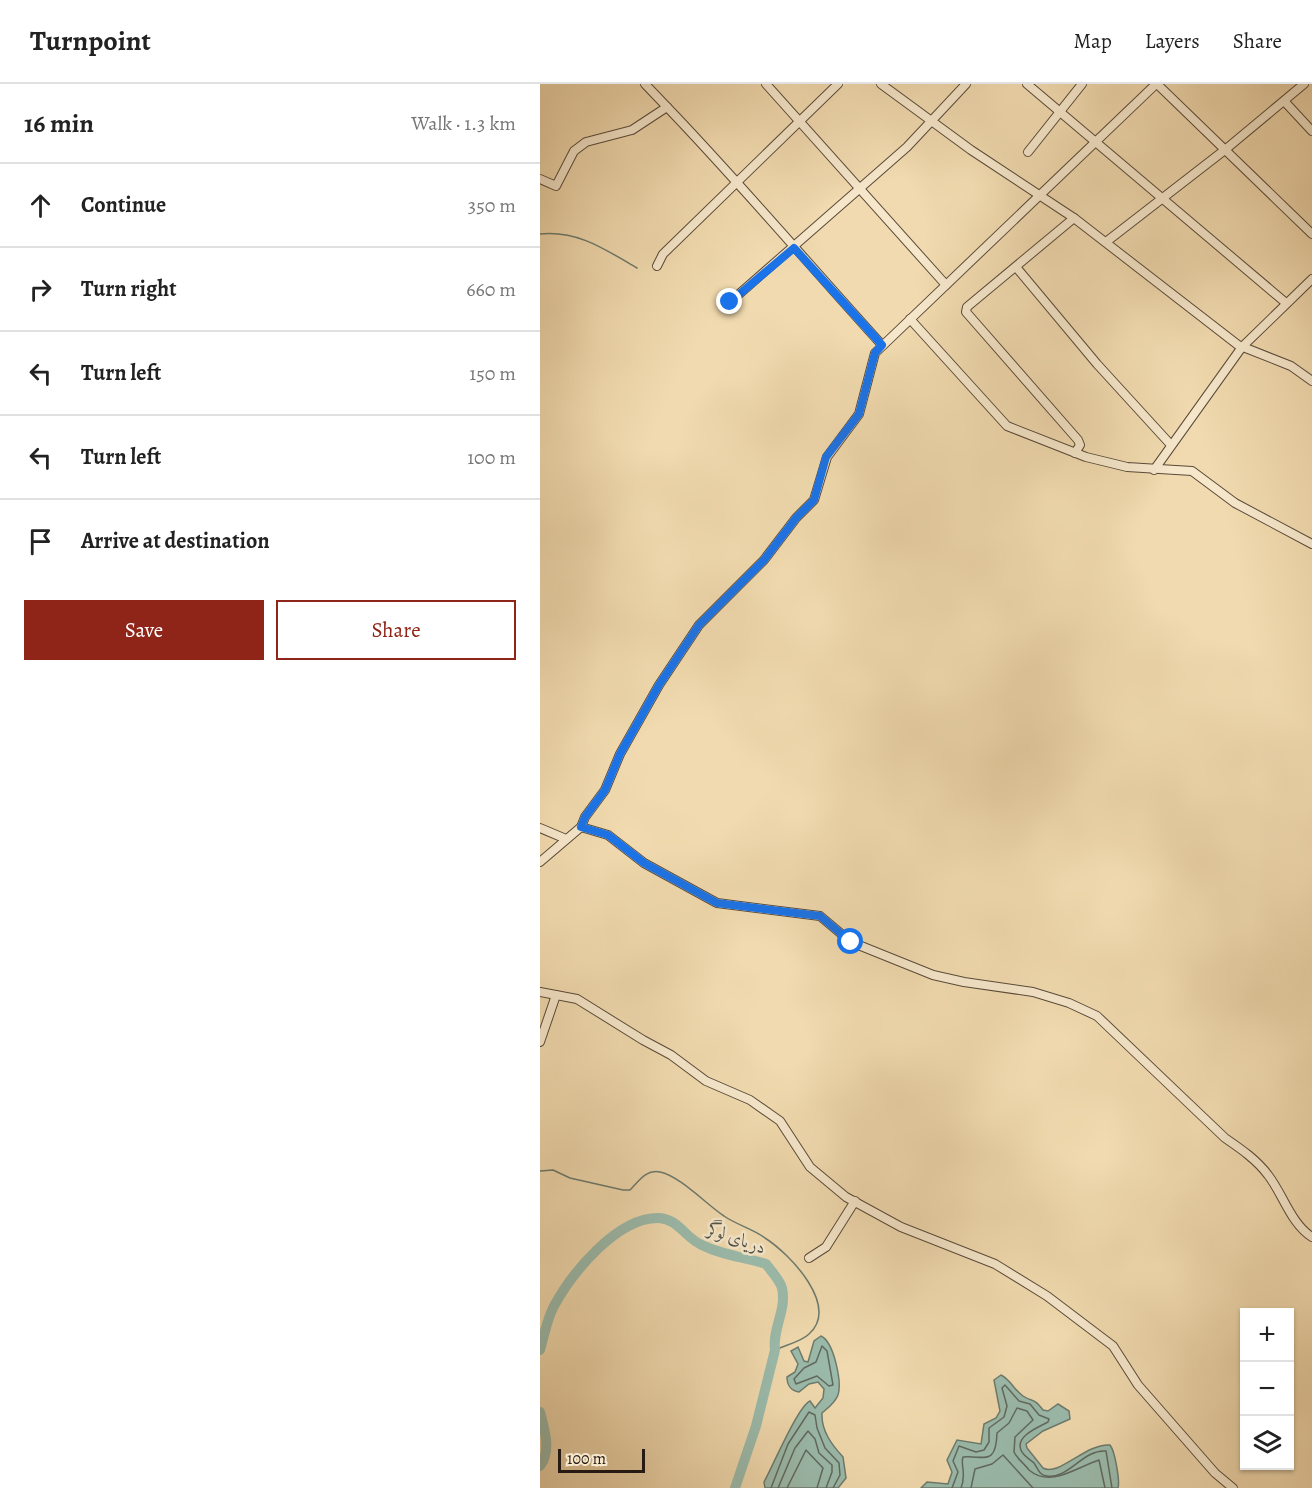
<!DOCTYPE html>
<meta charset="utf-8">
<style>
:root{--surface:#fff;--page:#f6f6f6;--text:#222;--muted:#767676;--line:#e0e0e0;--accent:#8f2418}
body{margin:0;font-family:Alegreya,Amiri,serif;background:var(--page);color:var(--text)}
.controls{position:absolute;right:18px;bottom:18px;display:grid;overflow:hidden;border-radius:0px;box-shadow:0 2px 4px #0004}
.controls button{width:54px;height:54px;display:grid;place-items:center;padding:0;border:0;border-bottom:2px solid var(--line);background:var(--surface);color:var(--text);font:30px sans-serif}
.scale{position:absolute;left:18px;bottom:15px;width:87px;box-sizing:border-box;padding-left:6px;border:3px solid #261a12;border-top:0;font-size:16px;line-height:21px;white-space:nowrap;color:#261a12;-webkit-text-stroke:4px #f6e7cb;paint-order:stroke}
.stop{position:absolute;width:18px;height:18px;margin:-14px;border:4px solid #1a73e8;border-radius:50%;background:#fff}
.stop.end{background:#1a73e8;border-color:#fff;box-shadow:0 2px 6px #0008}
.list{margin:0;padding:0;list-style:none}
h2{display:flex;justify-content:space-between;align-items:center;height:78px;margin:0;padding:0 24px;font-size:26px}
h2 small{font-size:20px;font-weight:400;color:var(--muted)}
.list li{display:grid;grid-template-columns:39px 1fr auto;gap:18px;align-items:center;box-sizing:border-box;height:84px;padding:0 24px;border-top:2px solid var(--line)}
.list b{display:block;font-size:22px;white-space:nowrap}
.list em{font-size:20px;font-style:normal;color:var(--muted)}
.actions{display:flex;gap:12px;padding:18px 24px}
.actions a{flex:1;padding:14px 0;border:2px solid var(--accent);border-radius:0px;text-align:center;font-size:21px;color:var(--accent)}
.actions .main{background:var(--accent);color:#fff}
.icon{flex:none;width:33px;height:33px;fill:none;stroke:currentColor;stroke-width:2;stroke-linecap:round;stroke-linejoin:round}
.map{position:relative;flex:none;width:772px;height:1404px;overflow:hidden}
header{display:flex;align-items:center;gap:36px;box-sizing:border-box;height:84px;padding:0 30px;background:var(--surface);border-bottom:2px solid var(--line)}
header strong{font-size:28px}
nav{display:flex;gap:33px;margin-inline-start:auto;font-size:21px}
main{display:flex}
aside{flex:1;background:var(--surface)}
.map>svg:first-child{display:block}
.water{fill:#9bbbac;stroke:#6c7b6e;stroke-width:1.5}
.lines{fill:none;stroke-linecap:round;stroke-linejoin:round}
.shore{stroke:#606a5f;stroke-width:1.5}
.stream{stroke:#6c7b6e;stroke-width:1.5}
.river{stroke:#9bbbac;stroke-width:10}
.minor-casing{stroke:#594a39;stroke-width:10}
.minor{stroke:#f6e7cb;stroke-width:8}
.route{stroke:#1a73e8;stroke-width:8}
.labels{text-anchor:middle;stroke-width:5;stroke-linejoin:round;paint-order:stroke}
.water-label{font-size:18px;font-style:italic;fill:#4f5248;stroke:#f6e7cb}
</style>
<header>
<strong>Turnpoint</strong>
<nav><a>Map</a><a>Layers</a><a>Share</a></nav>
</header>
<main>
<aside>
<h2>16 min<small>Walk · 1.3 km</small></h2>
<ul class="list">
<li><svg class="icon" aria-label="ahead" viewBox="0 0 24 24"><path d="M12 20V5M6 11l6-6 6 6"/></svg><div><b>Continue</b></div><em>350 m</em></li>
<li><svg class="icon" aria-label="right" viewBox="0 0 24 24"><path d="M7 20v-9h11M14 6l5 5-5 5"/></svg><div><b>Turn right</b></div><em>660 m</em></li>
<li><svg class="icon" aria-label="left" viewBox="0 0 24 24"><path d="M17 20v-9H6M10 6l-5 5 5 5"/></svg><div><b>Turn left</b></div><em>150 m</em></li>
<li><svg class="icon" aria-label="left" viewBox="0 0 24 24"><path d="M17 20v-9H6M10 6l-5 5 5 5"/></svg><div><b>Turn left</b></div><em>100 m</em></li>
<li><svg class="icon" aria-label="arrive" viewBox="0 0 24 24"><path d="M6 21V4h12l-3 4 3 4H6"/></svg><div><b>Arrive at destination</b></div></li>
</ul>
<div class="actions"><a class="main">Save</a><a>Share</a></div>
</aside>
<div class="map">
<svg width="772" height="1404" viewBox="0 0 772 1404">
<rect width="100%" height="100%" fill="#f1daaf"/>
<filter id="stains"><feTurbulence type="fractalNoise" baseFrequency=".00333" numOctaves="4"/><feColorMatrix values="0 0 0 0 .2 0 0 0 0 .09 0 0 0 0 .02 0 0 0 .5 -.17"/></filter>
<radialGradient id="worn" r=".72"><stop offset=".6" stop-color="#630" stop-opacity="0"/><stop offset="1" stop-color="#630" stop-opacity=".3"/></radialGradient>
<g class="water">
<path d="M281 1252C294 1258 302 1298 298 1311 295 1319 288 1324 282 1329 281 1347 292 1361 303 1373L306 1394 298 1404H225L224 1398C232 1384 258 1322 270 1317L275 1324 283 1314 284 1305 278 1298 269 1300 259 1308C251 1307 247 1301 247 1293L255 1288 258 1280 251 1267 258 1263 264 1277 268 1278 274 1257Z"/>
<path d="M461 1291C471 1296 474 1306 483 1312 494 1319 493 1313 503 1326L508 1327 518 1320 529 1327 530 1335 503 1347 486 1360 487 1364 503 1384C519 1393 546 1359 570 1361 575 1367 580 1397 578 1404H381L387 1398 408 1400 412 1388 407 1376 417 1356 441 1360 444 1340 456 1334 460 1327 454 1296Z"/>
</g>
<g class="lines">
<g class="shore">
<polygon points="282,1262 287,1267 293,1301 289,1302 277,1292 256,1300 254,1295 264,1284 276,1278"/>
<polyline points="231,1404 248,1360 269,1328 275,1331 277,1344 285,1364 299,1379 300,1391 293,1404"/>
<polyline points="238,1404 255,1364 268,1347 275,1355 279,1369 292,1381 292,1388 286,1404"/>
<polyline points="247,1404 266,1366 283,1384 277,1404"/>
<path d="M412 1404 418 1388 413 1377 419 1362 436 1368 444 1366 449 1358V1344L464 1333 467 1322 462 1304 465 1301 479 1317 490 1320 499 1331 509 1335 508 1338C499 1343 475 1352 481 1366 483 1372 490 1375 494 1379 498 1385 499 1391 507 1392 529 1395 543 1365 566 1367L572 1404"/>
<path d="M421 1404C427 1389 420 1381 423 1373 443 1371 456 1383 457 1349L469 1339 477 1324 487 1327 493 1336 475 1353 474 1368C477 1375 484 1379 489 1386 510 1404 535 1384 559 1376L565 1404"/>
<polyline points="431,1404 435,1385 452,1380 463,1371 493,1404"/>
</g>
<g class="stream">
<path d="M0 150C38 146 66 166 97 184"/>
<path d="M0 1087 13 1086 30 1094 83 1106H90C99 1097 106 1085 120 1088 140 1092 167 1121 184 1132 197 1141 213 1145 225 1154 250 1170 300 1222 269 1250 261 1258 245 1261 235 1266"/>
</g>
<g class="river">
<path d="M0 1266C4 1252 7 1235 14 1222 32 1189 77 1133 119 1134 138 1135 145 1153 160 1160 180 1171 205 1173 226 1180 231 1187 240 1196 242 1204 247 1226 232 1245 235 1266L216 1342 195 1404"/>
<path d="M0 1328C4 1344 12 1367 0 1382"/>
</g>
<defs>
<g id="minor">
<polyline points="226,0 406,201"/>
<polyline points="341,0 431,66 534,134 698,261 751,282 772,297"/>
<polyline points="487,0 746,219"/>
<polyline points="617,0 772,150"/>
<polyline points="745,18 772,47"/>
<path d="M127 23C201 100 270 182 342 261"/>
<polyline points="488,68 542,0"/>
<polyline points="0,95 16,102 34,67 46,58 92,46 127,23 105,0"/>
<polyline points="534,134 427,223 426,228 538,356 540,361 535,369"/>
<polyline points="566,158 686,65 764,0"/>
<polyline points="117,182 123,170 298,0"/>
<polyline points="476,183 557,280 631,361"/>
<polyline points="190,218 367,63 426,0"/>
<polyline points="370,235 467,342 546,373 587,383 652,387 695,419 772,460"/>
<polyline points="614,386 702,263 772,195"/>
<path d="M41 743 68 751 104 779 177 819 280 832 311 858 393 891 424 898 493 908 529 919 557 932 685 1054C701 1065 717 1076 728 1091 743 1110 751 1140 772 1153"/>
<polyline points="0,744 26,755"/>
<polyline points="0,778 41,743 45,733 65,706 80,670 119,601 159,541 224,476 256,434 274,416 287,373 319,330 335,269 616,0"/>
<polyline points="0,908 37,915 103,956 131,971 166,997 210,1016 240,1037 270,1083 306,1113 361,1143 455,1180 507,1212 573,1262 598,1301 675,1389 693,1404"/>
<polyline points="0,958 16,911"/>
<polyline points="269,1174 286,1163 315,1117"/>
</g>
</defs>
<use href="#minor" class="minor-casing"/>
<use href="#minor" class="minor"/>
</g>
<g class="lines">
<polyline class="route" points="190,218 254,164 342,261 335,269 319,330 286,373 274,416 256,434 224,476 159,541 119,601 80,670 65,706 45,733 41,743 68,751 104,779 177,819 280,832 311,858"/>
</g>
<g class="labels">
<g class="water-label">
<text transform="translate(197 1154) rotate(20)" y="6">دریای لوگر</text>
</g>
</g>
<rect width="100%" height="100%" filter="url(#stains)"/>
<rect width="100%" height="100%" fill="url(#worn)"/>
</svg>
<div class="controls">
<button>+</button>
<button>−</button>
<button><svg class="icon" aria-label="layers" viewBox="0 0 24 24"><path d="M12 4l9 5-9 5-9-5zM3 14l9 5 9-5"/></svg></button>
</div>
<div class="scale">100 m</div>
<div class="stop" style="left:311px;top:858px"></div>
<div class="stop end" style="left:190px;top:218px"></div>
</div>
</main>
